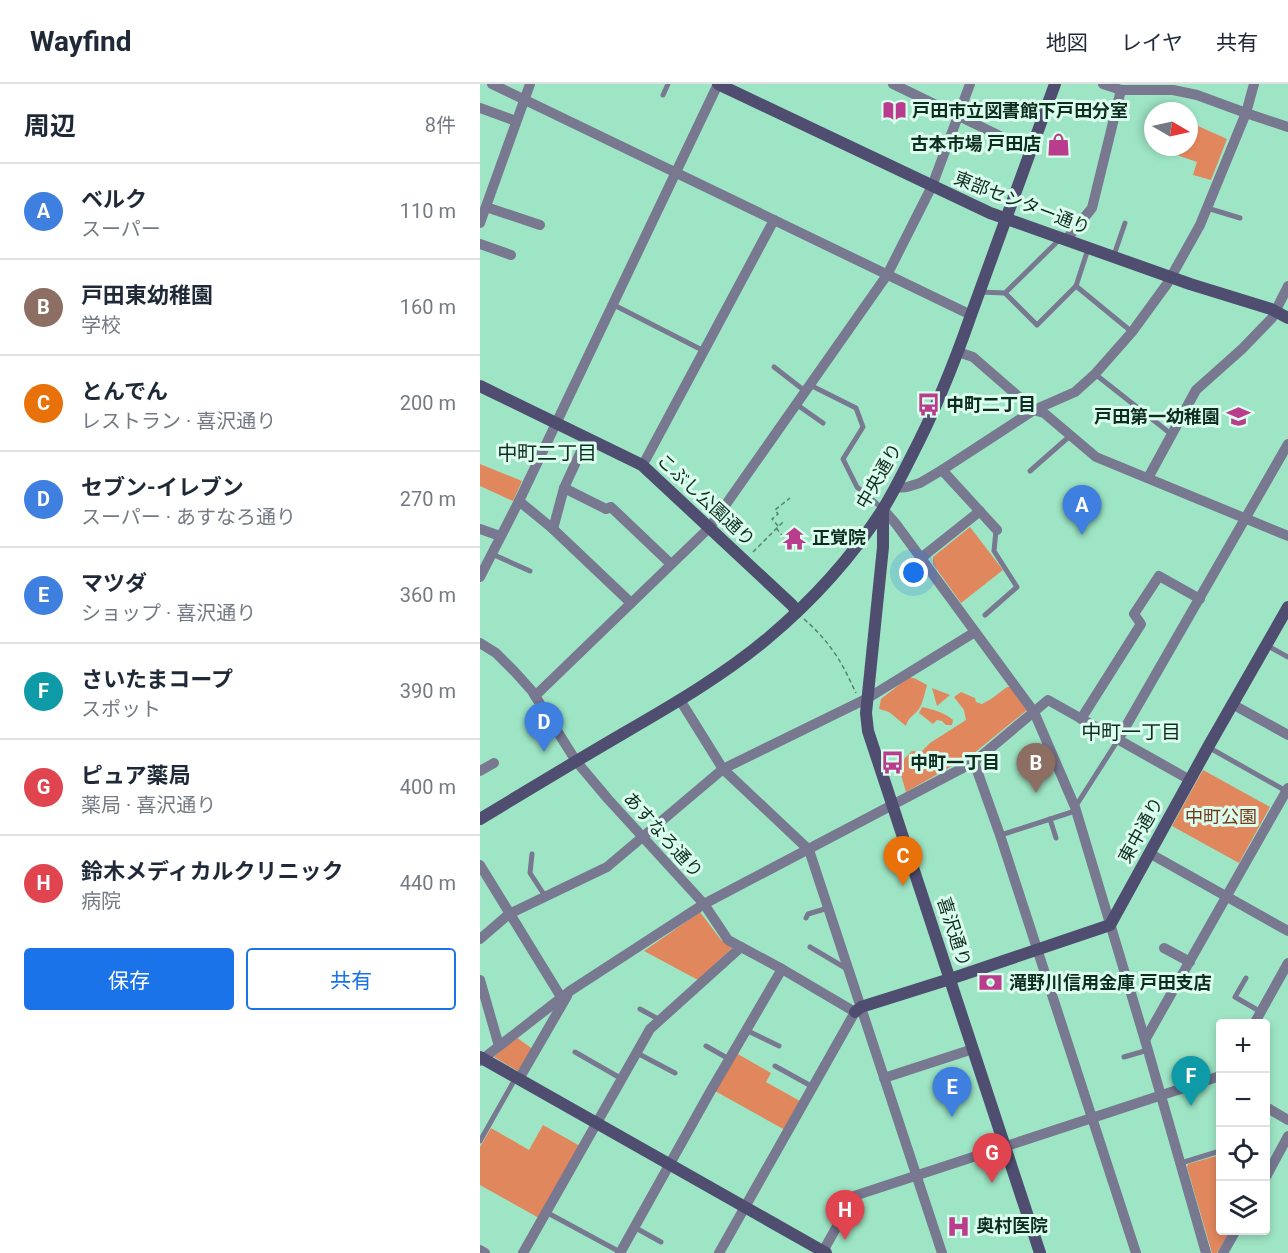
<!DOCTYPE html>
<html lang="ja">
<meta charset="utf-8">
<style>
:root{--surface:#fff;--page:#f6f6f7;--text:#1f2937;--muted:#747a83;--line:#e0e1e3;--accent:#1a73e8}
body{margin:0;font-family:Roboto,"Noto Sans JP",sans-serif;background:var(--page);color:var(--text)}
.controls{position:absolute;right:18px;bottom:18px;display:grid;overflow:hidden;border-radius:6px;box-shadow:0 3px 9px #0003}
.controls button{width:54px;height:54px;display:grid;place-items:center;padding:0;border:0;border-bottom:2px solid var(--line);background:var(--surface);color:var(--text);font:30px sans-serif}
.compass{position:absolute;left:664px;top:18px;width:54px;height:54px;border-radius:50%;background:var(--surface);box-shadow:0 3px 9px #0003;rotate:99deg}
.you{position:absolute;left:434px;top:489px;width:21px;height:21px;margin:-15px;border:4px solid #fff;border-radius:50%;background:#1a73e8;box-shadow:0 0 0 9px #1a73e833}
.badge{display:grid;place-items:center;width:39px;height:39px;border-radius:50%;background:var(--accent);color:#fff;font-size:20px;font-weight:700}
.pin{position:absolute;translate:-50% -50px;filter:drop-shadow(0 2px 3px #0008)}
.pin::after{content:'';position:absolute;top:32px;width:21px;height:18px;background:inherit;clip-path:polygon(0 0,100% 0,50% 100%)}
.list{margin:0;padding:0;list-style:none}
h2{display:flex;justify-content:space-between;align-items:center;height:78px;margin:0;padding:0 24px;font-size:26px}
h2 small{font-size:20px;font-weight:400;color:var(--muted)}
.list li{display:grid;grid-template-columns:39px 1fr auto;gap:18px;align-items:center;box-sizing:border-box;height:96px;padding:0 24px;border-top:2px solid var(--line)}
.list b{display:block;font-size:22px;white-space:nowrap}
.list p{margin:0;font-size:20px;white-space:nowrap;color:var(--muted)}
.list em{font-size:20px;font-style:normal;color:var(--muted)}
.actions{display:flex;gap:12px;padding:18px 24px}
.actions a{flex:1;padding:14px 0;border:2px solid var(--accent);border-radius:6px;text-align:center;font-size:21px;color:var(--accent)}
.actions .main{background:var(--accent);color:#fff}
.icon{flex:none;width:33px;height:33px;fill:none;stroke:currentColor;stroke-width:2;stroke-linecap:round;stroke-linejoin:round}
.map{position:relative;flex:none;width:808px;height:1169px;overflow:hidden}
header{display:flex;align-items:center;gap:36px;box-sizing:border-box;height:84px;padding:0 30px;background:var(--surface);border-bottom:2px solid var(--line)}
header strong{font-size:28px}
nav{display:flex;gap:33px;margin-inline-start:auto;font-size:21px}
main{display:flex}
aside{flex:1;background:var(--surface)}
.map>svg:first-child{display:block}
.green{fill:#e1875d}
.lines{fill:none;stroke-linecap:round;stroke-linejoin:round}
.path{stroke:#53846f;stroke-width:1.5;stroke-dasharray:4.5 3;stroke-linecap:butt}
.lane{stroke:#787891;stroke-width:5}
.street{stroke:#787891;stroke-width:10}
.secondary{stroke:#4f4e71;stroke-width:12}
.labels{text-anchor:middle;stroke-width:6;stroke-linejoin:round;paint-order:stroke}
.poi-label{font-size:18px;font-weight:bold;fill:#0e2c20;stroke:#dbfded;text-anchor:start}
.street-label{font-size:18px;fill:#0e2c20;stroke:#dbfded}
.park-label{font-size:18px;fill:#773819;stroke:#dbfded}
.neighbourhood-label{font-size:20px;fill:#0e2c20;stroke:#dbfded}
</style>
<header>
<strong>Wayfind</strong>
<nav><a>地図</a><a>レイヤ</a><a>共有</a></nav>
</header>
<main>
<aside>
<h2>周辺<small>8件</small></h2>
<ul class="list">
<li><span class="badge" style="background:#3f7fe0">A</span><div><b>ベルク</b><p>スーパー</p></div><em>110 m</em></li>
<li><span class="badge" style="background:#8d6e63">B</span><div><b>戸田東幼稚園</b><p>学校</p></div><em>160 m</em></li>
<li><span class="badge" style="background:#e8710a">C</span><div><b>とんでん</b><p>レストラン · 喜沢通り</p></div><em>200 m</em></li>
<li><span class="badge" style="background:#3f7fe0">D</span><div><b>セブン-イレブン</b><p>スーパー · あすなろ通り</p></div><em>270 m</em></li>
<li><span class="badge" style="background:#3f7fe0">E</span><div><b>マツダ</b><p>ショップ · 喜沢通り</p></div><em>360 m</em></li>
<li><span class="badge" style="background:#0f9aa8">F</span><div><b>さいたまコープ</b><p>スポット</p></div><em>390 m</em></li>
<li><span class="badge" style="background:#e0444e">G</span><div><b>ピュア薬局</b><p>薬局 · 喜沢通り</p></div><em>400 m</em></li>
<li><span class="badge" style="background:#e0444e">H</span><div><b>鈴木メディカルクリニック</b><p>病院</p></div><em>440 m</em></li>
</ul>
<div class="actions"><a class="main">保存</a><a>共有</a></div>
</aside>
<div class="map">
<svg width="808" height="1169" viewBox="0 0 808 1169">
<rect width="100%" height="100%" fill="#9ee5c5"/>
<g class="green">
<polygon points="709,38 747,55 731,96 713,91 717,78 694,70 696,63 709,63"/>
<polygon points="0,380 42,397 33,417 0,402"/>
<polygon points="490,443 523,486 481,519 453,480 453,473"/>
<path d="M429 593 436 595 447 601C445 608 443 619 439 625 434 632 428 633 426 642L409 628 399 625 401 615Z"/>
<polygon points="527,603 531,603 547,626 493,670 426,708 418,681 432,667 441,668 450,659 486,636 484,626 474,613 481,608 495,614 496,618 502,620 511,615"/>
<polygon points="452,604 470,611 457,622"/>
<path d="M442 623C454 626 464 628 473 636L472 641H466L462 637 457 636 453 640 439 629Z"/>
<polygon points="723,686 790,723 759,779 692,742"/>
<polygon points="220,828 241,856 253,863 218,896 164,867"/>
<polygon points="36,953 54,966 41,989 14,973"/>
<polygon points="256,969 291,989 286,998 320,1017 305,1046 235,1007"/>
<polygon points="63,1041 100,1062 59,1134 0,1101 0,1063 11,1044 49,1066"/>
<polygon points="740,1071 740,1146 750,1147 737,1169 732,1169 707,1083 708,1080"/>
</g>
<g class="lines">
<g class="path">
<polyline points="298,442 292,435 298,430 295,426 310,414"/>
<polyline points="296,444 309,460 322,449"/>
<polyline points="273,468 303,438"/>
<path d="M324 535C335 545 345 555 353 567 363 580 369 595 376 609"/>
</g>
<g class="lane">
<polyline points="183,11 188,0"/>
<polyline points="727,124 760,134"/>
<polyline points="608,165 596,202 652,248"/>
<polyline points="634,171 645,139"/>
<polyline points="500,208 525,209 580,155"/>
<polyline points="525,209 557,241 596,202"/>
<polyline points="132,220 224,267"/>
<polyline points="294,283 325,307"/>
<polyline points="615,290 691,350"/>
<polyline points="330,301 376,324 383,343 363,375 377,403 403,425"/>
<polyline points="316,320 343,339"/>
<polyline points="550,387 591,351"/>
<polyline points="12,470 50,487"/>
<polyline points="505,531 537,503 514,467 516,446"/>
<polyline points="786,561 808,573"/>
<polyline points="728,663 806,707"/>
<polyline points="570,735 576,754"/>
<polyline points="521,751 592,728 638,656"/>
<polyline points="52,770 50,789 65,812"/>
<polyline points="326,834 328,830 348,824"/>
<polyline points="330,863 367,885"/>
<polyline points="766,894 755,913 781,928"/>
<polyline points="160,925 180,936"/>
<polyline points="266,946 299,962"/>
<polyline points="226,962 249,975"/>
<polyline points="95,968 142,995"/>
<polyline points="157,969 195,989"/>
<polyline points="644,973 668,966"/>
<polyline points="295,982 333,1003"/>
<polyline points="0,1057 35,995"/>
<polyline points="701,1079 740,1067"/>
<polyline points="66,1128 140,1168"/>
<polyline points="154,1143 181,1158"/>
</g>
<g class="street">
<polyline points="12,0 491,231"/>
<polyline points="413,0 551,67"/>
<polyline points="623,0 641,6 693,6 717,11 766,29 808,43"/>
<polyline points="0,24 36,37"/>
<polyline points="6,123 60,141"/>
<polyline points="0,139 50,0"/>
<polyline points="586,156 612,124 641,6"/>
<polyline points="0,160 31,171"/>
<polyline points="478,268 493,273 554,326 564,329 616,373 808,452"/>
<polyline points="166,375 294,136"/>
<polyline points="462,386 517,446"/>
<polyline points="668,394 716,306 762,265 792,234 808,202"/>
<polyline points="84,404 126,425 131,423 191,480"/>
<polyline points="415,404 427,403 440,399 462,386 554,326 595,308 615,290 652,248 687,200 720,141 766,29 774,0"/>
<polyline points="39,417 73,445 151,519"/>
<polyline points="403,425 416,440 554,628 595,723 665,956 726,1169"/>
<polyline points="0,445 20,452"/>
<polyline points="73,445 84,404 107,354"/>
<polyline points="441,474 500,427"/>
<polyline points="0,493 39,417 238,0"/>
<polyline points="0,559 16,569 35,588 52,607 96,677 128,715 224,820 248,856 302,885 375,928 239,1169"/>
<polyline points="55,612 230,443 407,191 452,102 490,0"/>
<polyline points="200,616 243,685 329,766 462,1169"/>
<polyline points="752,620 808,651"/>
<polyline points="601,635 661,540 654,530 679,492 720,515"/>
<polyline points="638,656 808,360"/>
<polyline points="494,678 520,751 656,1169"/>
<polyline points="0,687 14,679"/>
<polyline points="669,769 808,847"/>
<polyline points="0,781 81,913"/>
<polyline points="0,855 29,830 127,783 243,685 388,614 495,548"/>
<polyline points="684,864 710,878"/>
<polyline points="0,896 19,962"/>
<polyline points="774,940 808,879"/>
<polyline points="665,956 808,704"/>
<polyline points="0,977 90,907 224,820 494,678 568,616 710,696"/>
<polyline points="404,994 493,965"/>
<polyline points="39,995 87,912"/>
<polyline points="786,1023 808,1036"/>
<polyline points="786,1093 808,1052"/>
<polyline points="0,1166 5,1169"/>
<polyline points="43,1169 170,945 261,863"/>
<polyline points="140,1169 230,1008 302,885"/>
<polyline points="342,1169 374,1112 740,992"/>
<polyline points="743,1169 756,1146"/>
</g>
<g class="secondary">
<polyline points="238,0 510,129 710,200 791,225 808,234"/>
<polyline points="0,302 162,381 312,521 317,528"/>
<polyline points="403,425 403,463 386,629 388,647 560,1169"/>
<path d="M0 735C48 706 96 677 144 649 194 620 244 591 288 554 332 517 372 473 403 425 413 409 422 391 431 373 455 327 474 280 491 231L575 0"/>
<polyline points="375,928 381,923 470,895 630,841 728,663 808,523"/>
<polyline points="0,973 346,1169"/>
</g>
</g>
<defs>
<symbol id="library-bare" viewBox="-9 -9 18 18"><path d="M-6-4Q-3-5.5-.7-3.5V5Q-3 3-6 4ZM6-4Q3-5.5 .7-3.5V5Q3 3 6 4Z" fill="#ba3d8d" stroke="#dbfded" stroke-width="2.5" paint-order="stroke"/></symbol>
<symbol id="shop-bare" viewBox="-9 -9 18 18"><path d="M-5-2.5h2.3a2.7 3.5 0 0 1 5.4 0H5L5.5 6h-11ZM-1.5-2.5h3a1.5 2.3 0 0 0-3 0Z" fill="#ba3d8d" stroke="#dbfded" stroke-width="2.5" paint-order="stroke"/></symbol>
<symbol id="bus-bare" viewBox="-9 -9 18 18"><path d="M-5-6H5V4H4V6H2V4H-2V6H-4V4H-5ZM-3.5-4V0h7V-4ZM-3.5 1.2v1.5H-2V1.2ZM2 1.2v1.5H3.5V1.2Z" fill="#ba3d8d" stroke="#dbfded" stroke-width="2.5" paint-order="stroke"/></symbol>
<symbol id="school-bare" viewBox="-9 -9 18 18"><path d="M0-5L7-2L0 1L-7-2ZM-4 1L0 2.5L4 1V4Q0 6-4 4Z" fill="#ba3d8d" stroke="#dbfded" stroke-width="2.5" paint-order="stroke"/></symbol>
<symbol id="temple-bare" viewBox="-9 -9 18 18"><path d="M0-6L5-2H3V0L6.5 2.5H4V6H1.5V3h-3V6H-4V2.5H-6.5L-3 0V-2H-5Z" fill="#ba3d8d" stroke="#dbfded" stroke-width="2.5" paint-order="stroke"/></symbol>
<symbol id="bank-bare" viewBox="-9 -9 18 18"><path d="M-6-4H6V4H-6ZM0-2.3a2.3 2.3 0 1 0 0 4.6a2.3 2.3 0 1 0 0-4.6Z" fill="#ba3d8d" stroke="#dbfded" stroke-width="2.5" paint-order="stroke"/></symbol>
<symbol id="hospital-bare" viewBox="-9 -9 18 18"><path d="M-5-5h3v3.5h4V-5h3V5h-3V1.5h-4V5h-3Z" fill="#ba3d8d" stroke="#dbfded" stroke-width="2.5" paint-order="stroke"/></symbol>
</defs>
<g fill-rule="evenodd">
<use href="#library-bare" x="398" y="10" width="33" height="33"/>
<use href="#shop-bare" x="562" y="44" width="33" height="33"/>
<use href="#bus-bare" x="432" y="304" width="33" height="33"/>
<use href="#school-bare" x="742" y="316" width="33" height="33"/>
<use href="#temple-bare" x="298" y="438" width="33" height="33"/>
<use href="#bus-bare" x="396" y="662" width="33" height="33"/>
<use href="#bank-bare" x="494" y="882" width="33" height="33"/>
<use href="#hospital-bare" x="462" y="1126" width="33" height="33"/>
</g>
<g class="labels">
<g class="poi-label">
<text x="432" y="33">戸田市立図書館下戸田分室</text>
<text x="561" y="66" text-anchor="end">古本市場 戸田店</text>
<text x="466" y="327">中町二丁目</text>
<text x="740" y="339" text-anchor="end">戸田第一幼稚園</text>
<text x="332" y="460">正覚院</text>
<text x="430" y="685">中町一丁目</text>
<text x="529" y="905">滝野川信用金庫 戸田支店</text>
<text x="496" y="1148">奥村医院</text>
</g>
<g class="street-label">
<text transform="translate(542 119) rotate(21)" y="6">東部センター通り</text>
<text transform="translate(399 392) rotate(-60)" y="6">中央通り</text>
<text transform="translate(226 416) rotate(43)" y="6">こぶし公園通り</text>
<text transform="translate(661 746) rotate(-61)" y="6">東中通り</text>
<text transform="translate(183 751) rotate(48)" y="6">あすなろ通り</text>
<text transform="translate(474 848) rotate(72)" y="6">喜沢通り</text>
</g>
<g class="park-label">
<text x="741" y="739">中町公園</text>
</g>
<g class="neighbourhood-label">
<text x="67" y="376">中町二丁目</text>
<text x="651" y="655">中町一丁目</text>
</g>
</g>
</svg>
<div class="controls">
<button>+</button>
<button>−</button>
<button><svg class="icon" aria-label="locate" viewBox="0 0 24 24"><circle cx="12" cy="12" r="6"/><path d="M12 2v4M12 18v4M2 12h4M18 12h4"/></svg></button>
<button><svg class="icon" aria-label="layers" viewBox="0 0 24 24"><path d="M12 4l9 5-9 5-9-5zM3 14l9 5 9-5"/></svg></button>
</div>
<svg class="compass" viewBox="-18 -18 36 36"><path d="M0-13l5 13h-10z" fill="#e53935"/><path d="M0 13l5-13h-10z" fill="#747a83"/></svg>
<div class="you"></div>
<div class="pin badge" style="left:602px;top:451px;background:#3f7fe0">A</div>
<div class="pin badge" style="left:556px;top:709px;background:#8d6e63">B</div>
<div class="pin badge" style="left:423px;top:802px;background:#e8710a">C</div>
<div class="pin badge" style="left:64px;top:668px;background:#3f7fe0">D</div>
<div class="pin badge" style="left:472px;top:1033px;background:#3f7fe0">E</div>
<div class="pin badge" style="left:711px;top:1022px;background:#0f9aa8">F</div>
<div class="pin badge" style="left:512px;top:1099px;background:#e0444e">G</div>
<div class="pin badge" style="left:365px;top:1156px;background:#e0444e">H</div>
</div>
</main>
